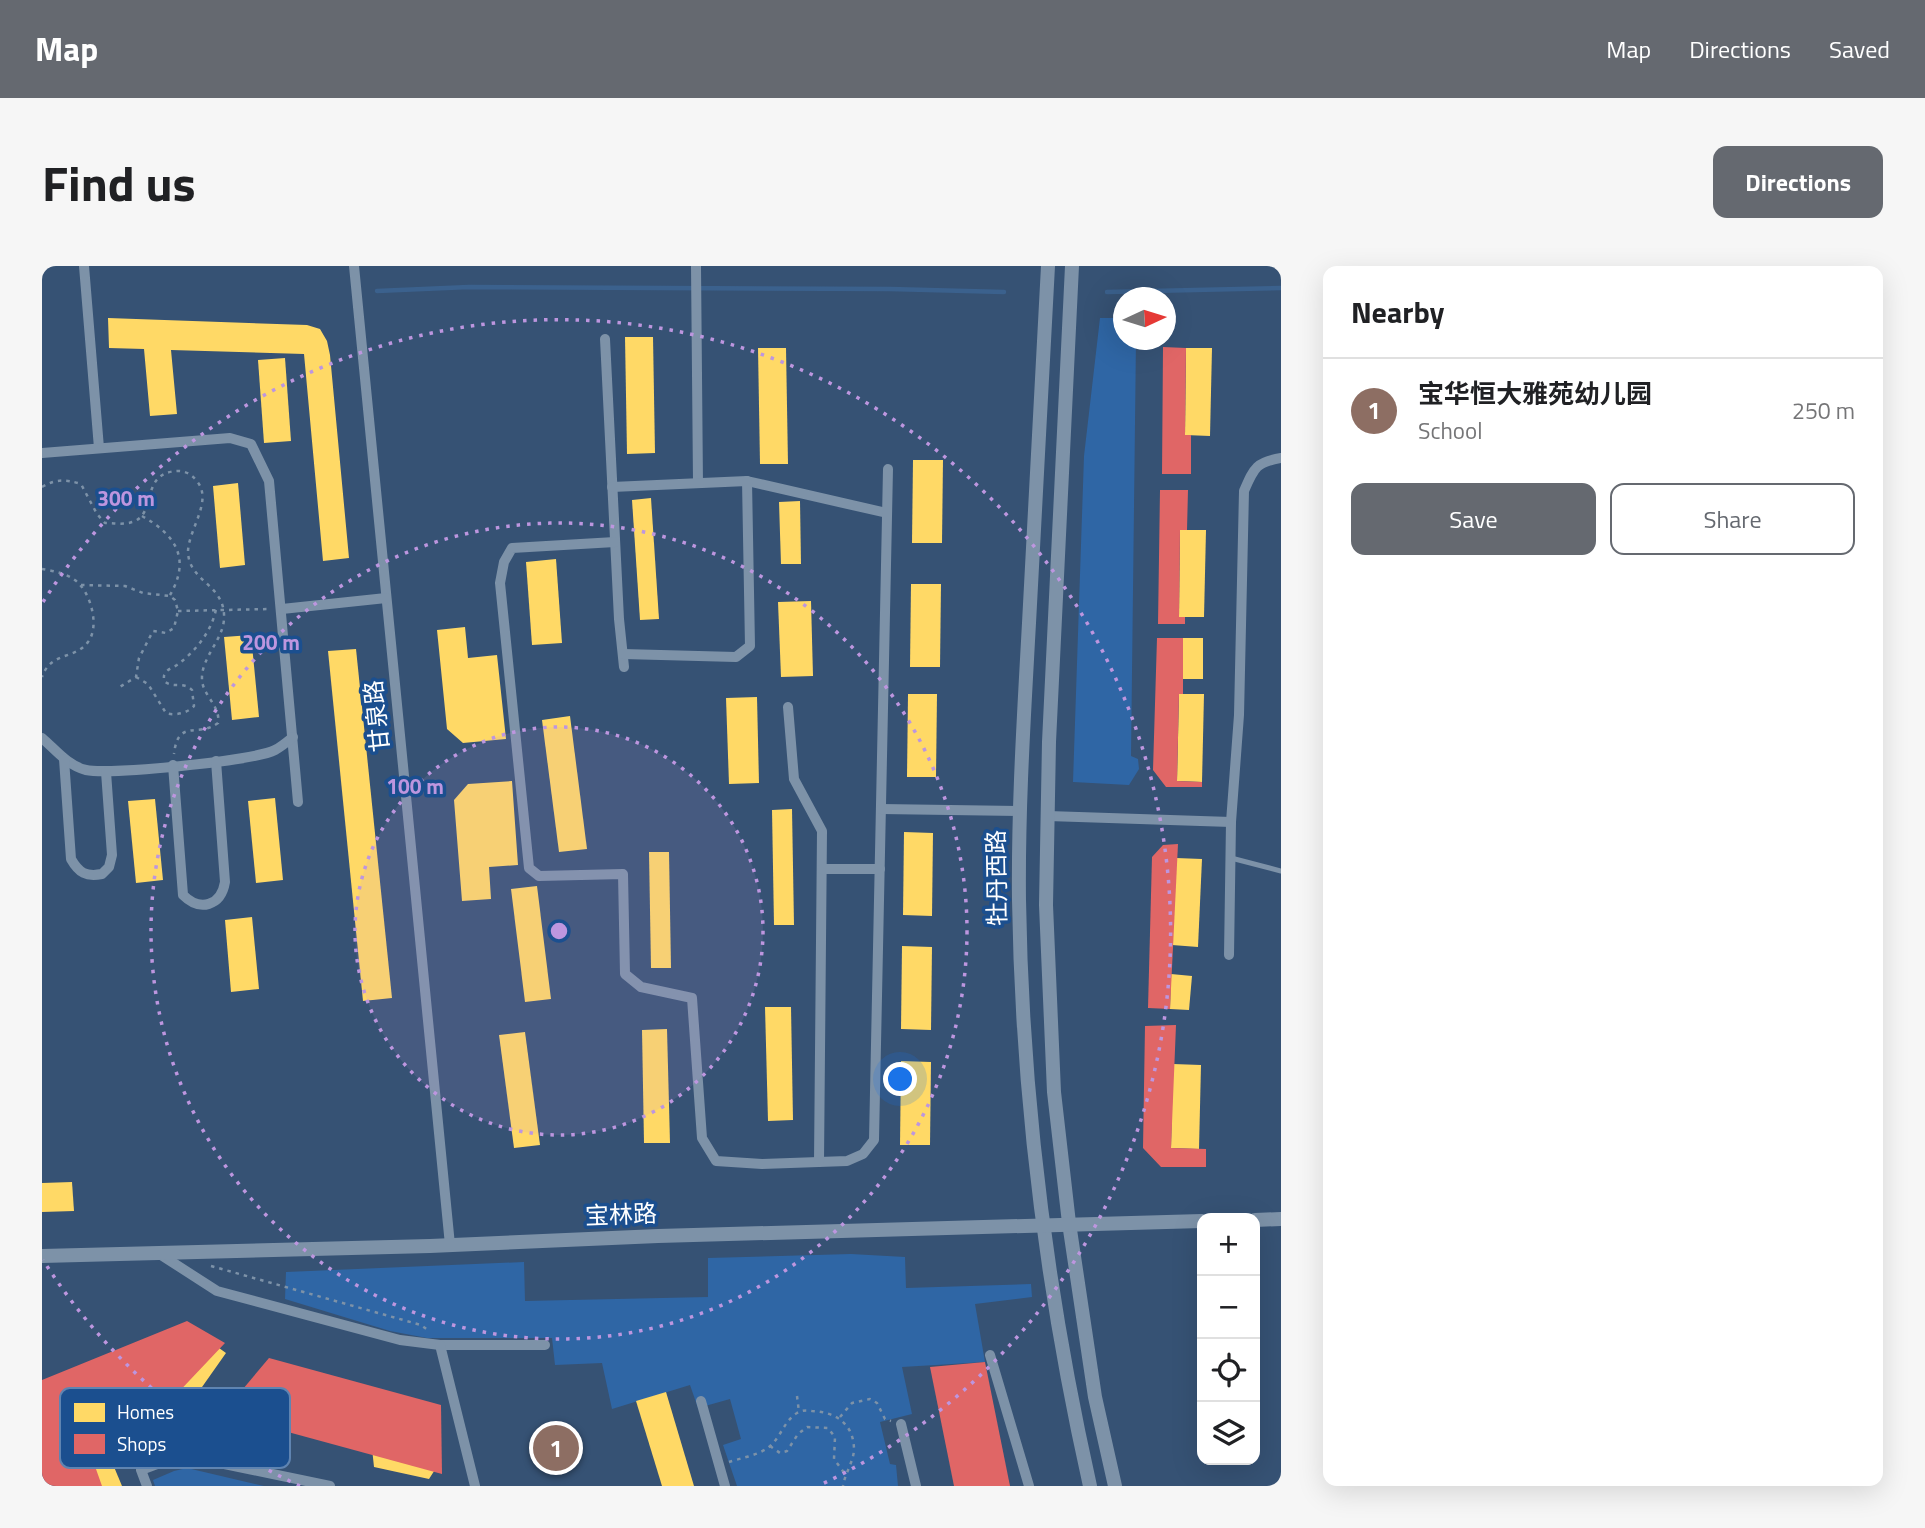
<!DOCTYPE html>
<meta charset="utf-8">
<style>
:root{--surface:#fff;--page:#f6f6f6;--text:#202124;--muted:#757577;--line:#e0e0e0;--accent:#656970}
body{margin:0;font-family:"Titillium Web","Noto Sans SC",sans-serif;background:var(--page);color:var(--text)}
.controls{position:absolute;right:21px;bottom:21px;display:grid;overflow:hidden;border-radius:14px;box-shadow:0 7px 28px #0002}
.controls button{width:63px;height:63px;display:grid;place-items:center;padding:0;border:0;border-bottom:2px solid var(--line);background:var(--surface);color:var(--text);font:35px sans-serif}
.compass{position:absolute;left:1071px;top:21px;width:63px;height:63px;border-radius:50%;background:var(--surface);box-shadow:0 7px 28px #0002;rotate:86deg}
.you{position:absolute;left:859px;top:814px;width:24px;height:24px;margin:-18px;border:5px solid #fff;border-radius:50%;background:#1a73e8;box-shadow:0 0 0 10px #1a73e833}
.badge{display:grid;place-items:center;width:46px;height:46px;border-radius:50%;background:var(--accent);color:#fff;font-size:23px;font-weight:700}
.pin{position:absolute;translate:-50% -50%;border:4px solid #fff;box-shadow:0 2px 7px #0006}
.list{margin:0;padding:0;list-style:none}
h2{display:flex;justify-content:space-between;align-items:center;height:91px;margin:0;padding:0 28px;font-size:30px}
h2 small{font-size:23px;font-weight:400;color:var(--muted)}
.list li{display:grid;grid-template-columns:46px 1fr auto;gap:21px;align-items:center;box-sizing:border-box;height:105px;padding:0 28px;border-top:2px solid var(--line)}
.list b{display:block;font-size:26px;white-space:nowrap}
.list p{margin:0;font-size:23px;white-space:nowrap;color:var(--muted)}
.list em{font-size:23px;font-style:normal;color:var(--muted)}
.actions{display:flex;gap:14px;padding:21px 28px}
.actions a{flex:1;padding:16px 0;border:2px solid var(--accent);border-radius:14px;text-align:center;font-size:24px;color:var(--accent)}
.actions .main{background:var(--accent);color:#fff}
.icon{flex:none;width:38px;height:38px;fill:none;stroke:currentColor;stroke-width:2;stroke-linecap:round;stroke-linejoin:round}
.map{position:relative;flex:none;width:1239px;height:1220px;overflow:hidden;border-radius:14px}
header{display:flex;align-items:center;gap:42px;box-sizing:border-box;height:98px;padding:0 35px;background:var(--accent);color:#fff}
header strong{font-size:33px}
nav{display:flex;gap:38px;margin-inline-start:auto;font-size:24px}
.intro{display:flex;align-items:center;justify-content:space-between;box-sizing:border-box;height:168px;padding:0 42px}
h1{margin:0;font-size:49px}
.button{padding:18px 32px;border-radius:14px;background:var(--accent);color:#fff;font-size:24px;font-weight:700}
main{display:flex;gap:42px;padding:0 42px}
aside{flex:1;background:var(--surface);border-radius:14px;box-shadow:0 7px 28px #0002}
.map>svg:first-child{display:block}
.green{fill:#2f66a5}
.homes{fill:#ffd966}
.shops{fill:#e06666}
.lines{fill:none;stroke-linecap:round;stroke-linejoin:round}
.stream{stroke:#3b618d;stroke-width:4.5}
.path{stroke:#7d92a8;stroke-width:2.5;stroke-dasharray:3.5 5;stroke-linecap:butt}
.service{stroke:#7d92a8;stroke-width:5}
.minor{stroke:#7d92a8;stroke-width:10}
.tertiary{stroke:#7d92a8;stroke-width:14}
.ring{fill:none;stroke:#bd96df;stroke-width:3.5;stroke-dasharray:3.5 7}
.labels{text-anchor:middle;stroke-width:7;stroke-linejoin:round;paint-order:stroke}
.street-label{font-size:24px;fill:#fff;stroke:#1b4f8f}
.key{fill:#1b4f8f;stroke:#5f84b1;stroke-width:2}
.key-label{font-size:19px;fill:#fff}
.centre{fill:#bd96df;stroke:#1b4f8f;stroke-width:3.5}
.ring-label{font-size:21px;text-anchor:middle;font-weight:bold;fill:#bd96df;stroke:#1b4f8f;stroke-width:7;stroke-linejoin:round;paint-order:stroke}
</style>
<header>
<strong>Map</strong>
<nav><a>Map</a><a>Directions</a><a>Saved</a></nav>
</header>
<div class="intro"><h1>Find us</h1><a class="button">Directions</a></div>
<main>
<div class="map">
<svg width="1239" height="1220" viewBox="0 0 1239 1220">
<rect width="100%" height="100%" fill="#365274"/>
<g class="green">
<polygon points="1058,52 1081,52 1082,74 1094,74 1089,490 1096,493 1097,503 1087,519 1031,516 1042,190"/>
<polygon points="809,988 863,991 864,1022 989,1018 990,1031 933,1038 943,1096 860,1101 870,1148 838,1156 848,1198 854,1199 856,1220 695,1220 681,1179 699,1173 688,1133 656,1142 648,1119 570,1143 560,1097 513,1099 510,1072 385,1072 348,1065 243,1033 244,1006 482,996 483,1035 666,1031 666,992"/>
<polygon points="145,1202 222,1220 113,1220 111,1214 132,1205"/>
</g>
<g class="homes">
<polygon points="66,52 265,59 278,63 285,75 288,89 307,292 281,295 262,88 129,84 135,148 108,150 102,83 67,82"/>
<polygon points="583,71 611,71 613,187 585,188"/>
<polygon points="716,82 744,82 746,198 718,198"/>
<polygon points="1144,82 1170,82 1168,170 1143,169"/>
<polygon points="243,92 249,175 222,177 216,94"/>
<polygon points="871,194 901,194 900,277 870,277"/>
<polygon points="196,217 203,299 178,302 171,220"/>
<polygon points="609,232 617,353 598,354 590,234"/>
<polygon points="758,235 759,298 739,298 737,236"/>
<polygon points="1138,264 1164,264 1162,351 1137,351"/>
<polygon points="514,293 520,377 490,379 484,296"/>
<polygon points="869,318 899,318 898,401 868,401"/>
<polygon points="769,335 771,410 739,411 736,336"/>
<polygon points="423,361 426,392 455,389 464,473 421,477 405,463 395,364"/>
<polygon points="209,369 217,451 190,454 182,371"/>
<rect x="1141" y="372" width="20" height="41"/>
<polygon points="314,383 350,732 321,735 286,385"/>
<polygon points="866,428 895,428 894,511 865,511"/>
<polygon points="1137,428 1162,428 1160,516 1135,515"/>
<polygon points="715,431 717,517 687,518 684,432"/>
<polygon points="528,450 545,583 517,586 500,454"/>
<polygon points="470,515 476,599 447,601 449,633 420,635 412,534 426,518"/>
<polygon points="233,532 241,614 214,617 206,535"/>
<polygon points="113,533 121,614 94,617 86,535"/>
<polygon points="750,543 752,659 732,659 730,544"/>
<polygon points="862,566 891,567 890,650 861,649"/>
<polygon points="607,586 627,586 629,702 609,702"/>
<polygon points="1134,592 1160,593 1156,681 1130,679"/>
<polygon points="495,620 509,733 483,736 469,623"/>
<polygon points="210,651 217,723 189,726 183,654"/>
<polygon points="860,680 890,681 889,764 859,763"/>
<polygon points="1129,708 1150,710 1147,744 1128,743"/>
<polygon points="723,741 749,741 751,854 726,855"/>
<polygon points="625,763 628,877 602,877 600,764"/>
<polygon points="483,766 498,879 472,882 457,769"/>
<polygon points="859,795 889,796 888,879 858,879"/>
<polygon points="1131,798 1159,799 1157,883 1129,882"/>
<polygon points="30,916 32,945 0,946 0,917"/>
<polygon points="159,1069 184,1087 141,1148 119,1131 130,1117 112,1100 133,1076 145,1086"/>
<polygon points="921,1100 946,1220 913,1220 890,1106"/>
<polygon points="624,1126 652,1220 620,1220 594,1135"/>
<polygon points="372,1136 395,1154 377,1177 396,1199 387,1213 332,1201 327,1154 351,1153"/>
<polygon points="52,1153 80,1220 39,1220 17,1167"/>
</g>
<g class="shops">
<polygon points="1121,81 1144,82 1143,169 1149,169 1149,208 1120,208"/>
<polygon points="1118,224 1146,224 1145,264 1138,264 1137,351 1143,351 1143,358 1116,358"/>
<polygon points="1115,372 1141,372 1141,428 1137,428 1135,515 1160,516 1160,521 1124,521 1111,504"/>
<polygon points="1136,578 1128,743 1106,742 1110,591 1121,579"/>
<polygon points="1134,759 1129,882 1164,883 1164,901 1119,901 1101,882 1103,760"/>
<polygon points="145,1055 183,1077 130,1133 43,1172 60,1220 0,1220 0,1114"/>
<polygon points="227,1092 399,1139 400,1208 180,1148"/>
<polygon points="943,1096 968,1220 912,1220 888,1101"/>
</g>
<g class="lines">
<g class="stream">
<polyline points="335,25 427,21 848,23 962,26"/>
<polyline points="1065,26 1239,22"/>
</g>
<g class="path">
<path d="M0 221C14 213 23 213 39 218L55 248 63 257C72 257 82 259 90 256 116 249 97 206 136 205 143 205 149 208 154 214 172 234 147 262 146 285 146 316 184 318 182 353 181 374 159 392 160 413 160 429 179 440 176 457 156 472 136 452 132 488"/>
<path d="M100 250C134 269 149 293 128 329"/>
<path d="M0 303C13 305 31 309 39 320 50 333 57 362 46 376 33 394 9 385 0 411"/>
<polyline points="39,319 83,320 101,327 128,330 133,334 136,345 132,362 124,367 111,365 97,392 94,411 76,422"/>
<polyline points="136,345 227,343"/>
<path d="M94 411 106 418 124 447C133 450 146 447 152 440L150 424C142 415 131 423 122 415 122 410 121 409 125 405 128 402 132 401 135 399 153 386 170 365 174 343"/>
<polyline points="169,1000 379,1059 387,1065"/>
<polyline points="755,1130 757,1146"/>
<polyline points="798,1151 810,1137 828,1133 835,1137 843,1153 849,1155"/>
<polyline points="728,1180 738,1187 745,1185 756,1168 765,1161 786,1162 793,1171 792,1193 803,1208"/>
<path d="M687 1196C699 1192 717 1189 727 1181 739 1171 742 1155 755 1147 760 1144 765 1144 770 1145 794 1146 812 1158 812 1184 811 1197 803 1207 801 1220"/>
</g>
<polyline class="service" points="1189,592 1239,605"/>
<g class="minor">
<polyline points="42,0 57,182"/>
<polyline points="312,0 408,979"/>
<polyline points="654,0 656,217"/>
<polyline points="563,73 577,353 582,401"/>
<polyline points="0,187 188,172 209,178 227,215 256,536"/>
<polyline points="570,221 705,215 845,247"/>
<polyline points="573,276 470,282 462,296 458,317 487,602 497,610 581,608 583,708 599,721 650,732 660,872 674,895 720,898 805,895 821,888 832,874 846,203"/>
<polyline points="240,343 344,332"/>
<polyline points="581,388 694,391 708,380 705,215"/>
<polyline points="746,441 752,513 780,565 777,896"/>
<path d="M0 472C13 483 26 500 44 504 67 509 212 495 233 484 239 481 245 476 251 471"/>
<path d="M22 493 29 593C37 607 44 611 60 608L67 601 70 589 64 506"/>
<path d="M131 499 141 629C158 646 179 640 183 616L174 495"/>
<polyline points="839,543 978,545"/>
<polyline points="1006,550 1189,556"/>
<polyline points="780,603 838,603"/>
<path d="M1187 689 1189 556 1197 449 1202 225C1212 202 1214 196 1239 192"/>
<polyline points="116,987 175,1025 358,1074 398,1079 503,1079"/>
<polyline points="398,1079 433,1220"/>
<polyline points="948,1089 987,1220"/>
<polyline points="659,1135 683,1220"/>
<polyline points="859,1158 874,1220"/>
<polyline points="105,1220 99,1204 139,1189 288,1220"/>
</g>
<g class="tertiary">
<path d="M1006 0C1000 119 993 238 987 357 982 449 976 541 977 634 980 831 1005 1028 1048 1220"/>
<polyline points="1030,0 1007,476 1004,639 1012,826 1027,957 1053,1131 1073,1220"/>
<polyline points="1213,954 1239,953"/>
<polyline points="0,990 388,980 616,970 1160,955"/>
</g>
</g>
<circle cx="517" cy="665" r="204" fill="#bd96df" fill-opacity=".12"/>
<g class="ring">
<circle cx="517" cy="665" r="204"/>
<circle cx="517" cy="665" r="408"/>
<path d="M258 1220A612 612 0 0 1 1 994M1 336A612 612 0 1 1 776 1220"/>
</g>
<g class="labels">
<g class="street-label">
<text transform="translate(335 450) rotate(-96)" y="8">甘泉路</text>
<text transform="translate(955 612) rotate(-91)" y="8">牡丹西路</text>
<text transform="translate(579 949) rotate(-2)" y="8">宝林路</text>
</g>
</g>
<rect x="18" y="1122" width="230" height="80" rx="10" class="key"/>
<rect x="32" y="1137" width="31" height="19" fill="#ffd966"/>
<rect x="32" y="1168" width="31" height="20" fill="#e06666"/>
<g class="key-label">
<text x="75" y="1153">Homes</text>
<text x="75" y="1185">Shops</text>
</g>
<circle cx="517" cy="665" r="10" class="centre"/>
<g class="ring-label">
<text x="84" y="240">300 m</text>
<text x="229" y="384">200 m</text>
<text x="373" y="528">100 m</text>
</g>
</svg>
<div class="controls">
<button>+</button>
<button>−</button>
<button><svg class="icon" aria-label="locate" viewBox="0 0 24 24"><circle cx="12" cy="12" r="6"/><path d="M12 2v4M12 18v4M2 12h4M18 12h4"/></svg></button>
<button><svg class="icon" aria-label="layers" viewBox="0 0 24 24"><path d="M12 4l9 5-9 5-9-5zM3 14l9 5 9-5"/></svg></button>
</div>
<svg class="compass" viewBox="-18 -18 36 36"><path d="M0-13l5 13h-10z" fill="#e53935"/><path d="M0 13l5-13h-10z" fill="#757577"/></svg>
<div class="you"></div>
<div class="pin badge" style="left:514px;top:1182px;background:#8d6e63">1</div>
</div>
<aside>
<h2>Nearby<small></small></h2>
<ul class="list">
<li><span class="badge" style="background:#8d6e63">1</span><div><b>宝华恒大雅苑幼儿园</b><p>School</p></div><em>250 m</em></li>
</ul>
<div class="actions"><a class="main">Save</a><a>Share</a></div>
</aside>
</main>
